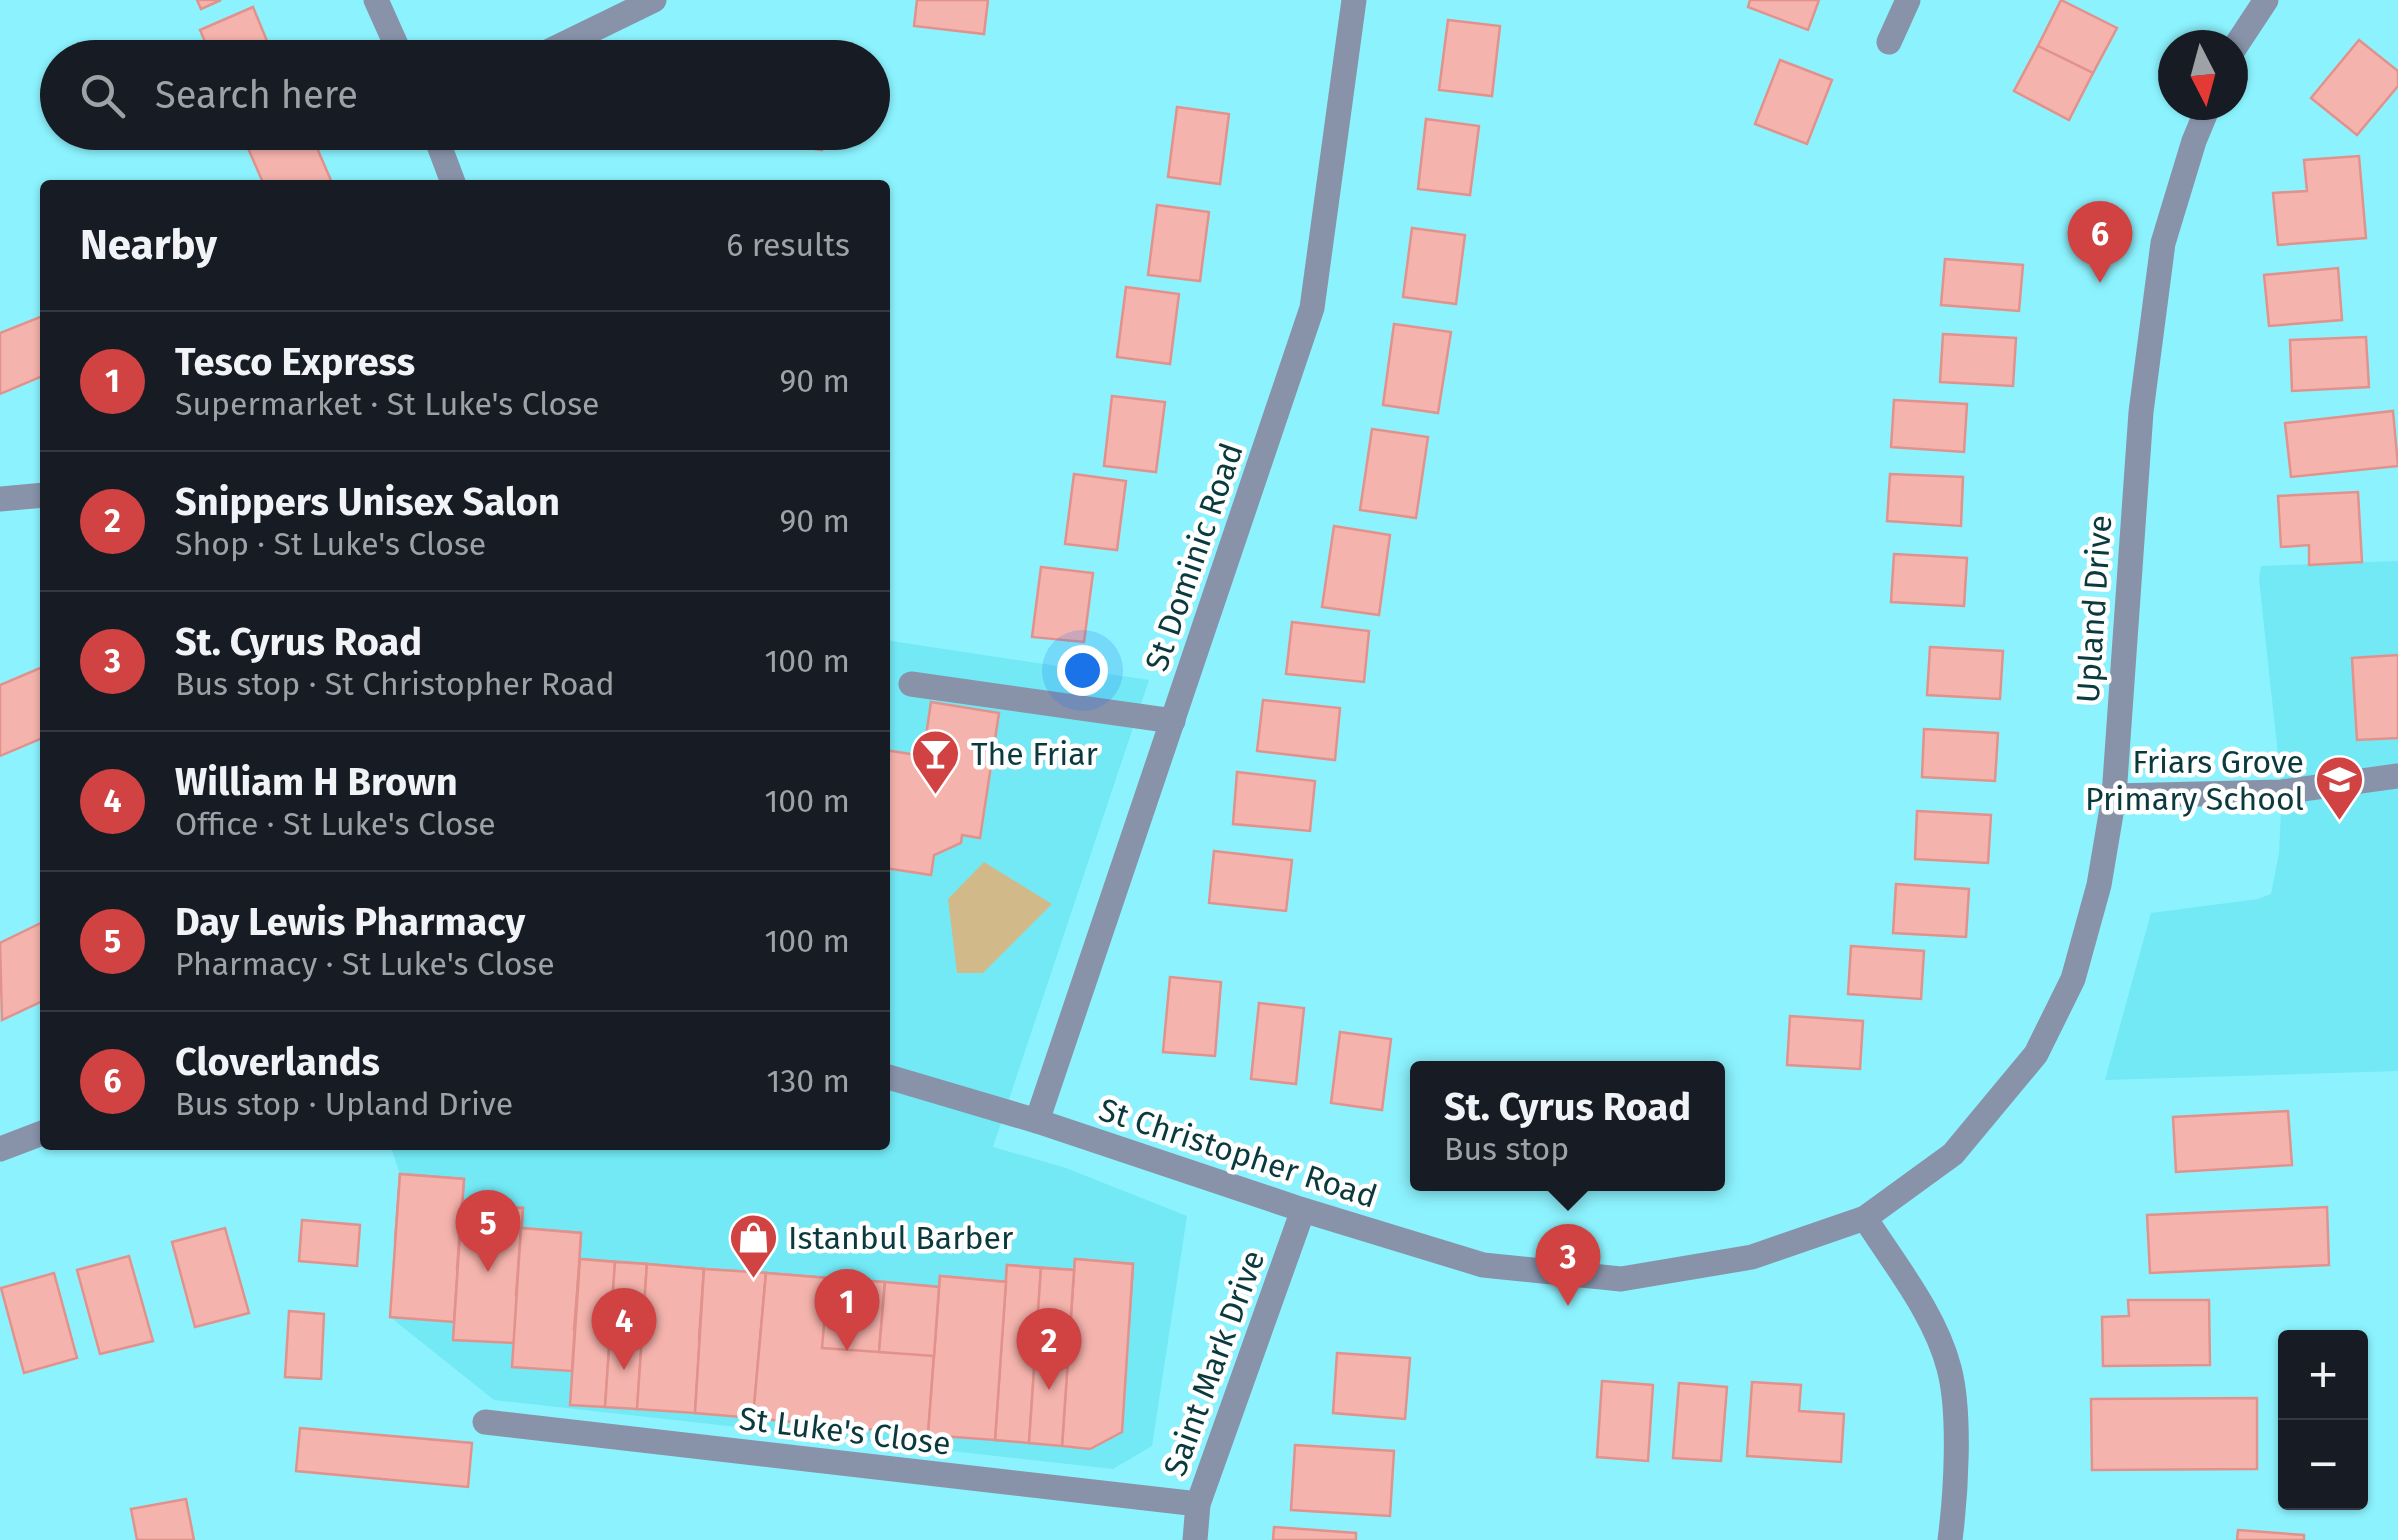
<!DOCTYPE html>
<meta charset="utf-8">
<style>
:root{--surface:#171b24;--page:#20242c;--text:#f1f3f6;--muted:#9ea1a6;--line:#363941;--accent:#d14243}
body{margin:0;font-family:"Fira Sans",sans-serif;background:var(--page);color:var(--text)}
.controls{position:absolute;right:30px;bottom:30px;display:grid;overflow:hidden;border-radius:10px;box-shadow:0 2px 8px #0004}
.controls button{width:90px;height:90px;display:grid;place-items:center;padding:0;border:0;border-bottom:2px solid var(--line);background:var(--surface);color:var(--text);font:50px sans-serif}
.compass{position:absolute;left:2158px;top:30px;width:90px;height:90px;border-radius:50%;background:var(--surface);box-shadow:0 2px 8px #0004;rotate:174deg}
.you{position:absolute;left:1082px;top:670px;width:35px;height:35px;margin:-25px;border:8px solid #fff;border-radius:50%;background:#1a73e8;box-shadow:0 0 0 15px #1a73e833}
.badge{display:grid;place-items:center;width:65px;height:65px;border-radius:50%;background:var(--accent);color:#fff;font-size:32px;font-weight:700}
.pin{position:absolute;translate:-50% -82px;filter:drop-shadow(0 2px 5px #0008)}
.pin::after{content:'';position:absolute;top:52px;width:35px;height:30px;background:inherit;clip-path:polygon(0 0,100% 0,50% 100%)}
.popup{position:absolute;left:1410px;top:1061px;width:315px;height:130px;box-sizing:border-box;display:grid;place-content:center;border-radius:10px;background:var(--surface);filter:drop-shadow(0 2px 8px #0005);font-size:32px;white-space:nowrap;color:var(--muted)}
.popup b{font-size:38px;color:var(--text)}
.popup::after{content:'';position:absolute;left:50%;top:100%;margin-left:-20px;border:20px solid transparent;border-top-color:var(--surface)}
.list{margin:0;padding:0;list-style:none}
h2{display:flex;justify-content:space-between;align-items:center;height:130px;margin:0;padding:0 40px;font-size:42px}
h2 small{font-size:32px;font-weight:400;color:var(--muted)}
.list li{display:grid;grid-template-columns:65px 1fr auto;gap:30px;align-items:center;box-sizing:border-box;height:140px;padding:0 40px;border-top:2px solid var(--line)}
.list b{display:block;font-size:38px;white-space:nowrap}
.list p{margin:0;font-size:32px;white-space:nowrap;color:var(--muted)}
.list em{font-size:32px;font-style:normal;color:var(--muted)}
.icon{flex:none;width:55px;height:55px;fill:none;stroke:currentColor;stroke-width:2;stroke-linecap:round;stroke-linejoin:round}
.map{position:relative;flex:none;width:2398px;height:1540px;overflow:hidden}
.search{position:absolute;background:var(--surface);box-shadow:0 2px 8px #0004;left:40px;top:40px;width:850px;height:110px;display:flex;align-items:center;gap:25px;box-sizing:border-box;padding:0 35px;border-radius:55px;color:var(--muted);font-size:38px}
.panel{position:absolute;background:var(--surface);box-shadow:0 2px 8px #0004;left:40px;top:180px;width:850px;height:970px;border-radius:10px}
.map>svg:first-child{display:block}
.built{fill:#72e9f5}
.green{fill:#d2b989}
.building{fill:#f5b3ad;stroke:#e2928c;stroke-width:2.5}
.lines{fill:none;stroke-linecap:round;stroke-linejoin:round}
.minor{stroke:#8893aa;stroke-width:25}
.labels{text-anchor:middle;stroke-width:9;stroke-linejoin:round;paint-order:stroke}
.street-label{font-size:32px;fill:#0a3a3e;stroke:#fff}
.poi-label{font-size:32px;fill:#0a3a3e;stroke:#fff;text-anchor:start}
</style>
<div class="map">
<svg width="2398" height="1540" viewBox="0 0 2398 1540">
<rect width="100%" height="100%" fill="#8cf3fe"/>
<g class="built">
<polygon points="2398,561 2398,1071 2105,1080 2151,913 2258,899 2271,894 2279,853 2282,792 2259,579 2261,566"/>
<polygon points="885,640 1149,680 993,1147 1066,1168 1187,1216 1152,1446 1113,1469 494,1400 390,1317 400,1174 390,1145 885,1145"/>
</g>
<polygon class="green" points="984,862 1052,904 983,973 957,973 948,899"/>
<g class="building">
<polygon points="197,0 221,0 201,9"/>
<polygon points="917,0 988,0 984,34 914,26"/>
<polygon points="1750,0 1819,0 1808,30 1748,7"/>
<polygon points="2061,0 2117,28 2093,73 2038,46"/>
<polygon points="253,7 274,58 212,58 200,30"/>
<polygon points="1448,20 1500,26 1492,96 1439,90"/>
<polygon points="2359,40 2398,71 2398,86 2357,135 2311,98"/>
<polygon points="2038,46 2093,73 2069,120 2014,91"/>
<polygon points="1780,60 1832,80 1807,144 1755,124"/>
<polygon points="1177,107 1229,114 1220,184 1168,177"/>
<polygon points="1426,119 1479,126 1470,195 1418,189"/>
<polygon points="241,132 310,132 333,185 264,185"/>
<polygon points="711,132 767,132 766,142"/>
<polygon points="767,132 825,132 822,150 766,142"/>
<polygon points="2359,156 2366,238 2278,245 2273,193 2307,191 2304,160"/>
<polygon points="1157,205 1209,212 1200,281 1148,275"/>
<polygon points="1412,228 1465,235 1456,304 1403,297"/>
<polygon points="1945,259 2023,265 2019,311 1941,305"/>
<polygon points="2338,268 2342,320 2269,326 2264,275"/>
<polygon points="1126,287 1179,294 1170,364 1117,357"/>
<polygon points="45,315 45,375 0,394 0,333"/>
<polygon points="1394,324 1451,332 1438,413 1383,405"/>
<polygon points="1943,334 2016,338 2013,386 1940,382"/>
<polygon points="2366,337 2369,387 2292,391 2290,340"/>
<polygon points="1112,396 1165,402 1156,472 1104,466"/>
<polygon points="1894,400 1967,404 1964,452 1891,447"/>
<polygon points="2393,411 2398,466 2291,477 2285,423"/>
<polygon points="1372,429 1428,437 1416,518 1360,510"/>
<polygon points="1074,474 1126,481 1117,550 1065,544"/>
<polygon points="1890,474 1963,477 1961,526 1887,521"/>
<polygon points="2358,492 2362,562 2309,565 2309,545 2281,547 2278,496"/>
<polygon points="1334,526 1390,535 1379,615 1322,607"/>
<polygon points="1894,554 1967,558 1964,606 1891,602"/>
<polygon points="1041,567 1093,573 1084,642 1032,637"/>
<polygon points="1292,622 1369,631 1364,682 1286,674"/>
<polygon points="1930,647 2003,651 2000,699 1927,695"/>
<polygon points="2398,655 2398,738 2357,740 2352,658"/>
<polygon points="45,666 45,737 0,756 0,685"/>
<polygon points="1263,700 1340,708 1335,760 1257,751"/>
<polygon points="931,702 999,713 980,838 962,835 961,843 934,855 931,875 885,868 885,750 923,756"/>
<polygon points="1924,729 1998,733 1995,781 1922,777"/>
<polygon points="1237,772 1315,781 1310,831 1233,824"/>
<polygon points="1917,811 1991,815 1988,863 1915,859"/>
<polygon points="1214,851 1292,860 1286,911 1209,903"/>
<polygon points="1896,884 1969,889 1966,937 1893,933"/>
<polygon points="45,921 45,1000 2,1020 0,943"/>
<polygon points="1851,946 1924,951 1921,999 1848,994"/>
<polygon points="1170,977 1221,982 1215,1056 1163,1052"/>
<polygon points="1259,1003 1304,1008 1296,1084 1251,1079"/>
<polygon points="1790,1016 1863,1021 1860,1069 1787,1065"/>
<polygon points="1340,1032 1391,1039 1382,1110 1331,1103"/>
<polygon points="1421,1064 1472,1068 1420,1068"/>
<polygon points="2288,1111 2292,1165 2176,1172 2173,1117"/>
<polygon points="400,1174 464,1179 459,1246 395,1241"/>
<polygon points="400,1174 464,1179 454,1322 390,1317"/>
<polygon points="462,1204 523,1208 518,1274 457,1269"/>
<polygon points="462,1204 523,1208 514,1343 453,1340"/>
<polygon points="2327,1207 2329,1265 2150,1273 2147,1215"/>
<polygon points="302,1220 360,1225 357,1266 299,1261"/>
<polygon points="225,1228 249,1313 195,1327 172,1242"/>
<polygon points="521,1228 581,1233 577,1300 516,1295"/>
<polygon points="521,1228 581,1233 572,1371 512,1367"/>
<polygon points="129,1256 153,1341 100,1354 77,1270"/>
<polygon points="580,1259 647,1264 642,1334 574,1329"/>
<polygon points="580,1259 615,1262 605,1407 570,1405"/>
<polygon points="1075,1259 1133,1264 1129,1325 1070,1320"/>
<polygon points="1075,1259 1133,1264 1122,1432 1090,1449 1062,1446"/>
<polygon points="615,1262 647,1264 637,1409 605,1407"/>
<polygon points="647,1264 704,1269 699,1338 642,1334"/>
<polygon points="647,1264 704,1269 695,1413 637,1409"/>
<polygon points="1007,1265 1074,1270 1069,1337 1002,1332"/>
<polygon points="1007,1265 1041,1268 1029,1443 995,1440"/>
<polygon points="1041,1268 1074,1270 1062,1446 1029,1443"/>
<polygon points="704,1269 766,1273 760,1343 699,1338"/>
<polygon points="704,1269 766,1273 753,1418 695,1413"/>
<polygon points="54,1273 77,1358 24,1373 1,1288"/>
<polygon points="766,1273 828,1278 822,1348 760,1343"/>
<polygon points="766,1273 939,1287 928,1435 753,1418"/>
<polygon points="940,1276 1006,1282 1000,1351 935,1346"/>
<polygon points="940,1276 1006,1282 995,1440 928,1435"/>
<polygon points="828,1278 885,1282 879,1352 822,1348"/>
<polygon points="885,1282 939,1287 934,1356 879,1352"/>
<polygon points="2128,1300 2209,1300 2210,1365 2103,1366 2102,1317 2129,1316"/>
<polygon points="289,1311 324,1314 321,1379 285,1377"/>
<polygon points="1337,1353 1410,1358 1405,1419 1333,1413"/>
<polygon points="1602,1381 1653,1385 1648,1461 1597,1457"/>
<polygon points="1752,1382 1801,1385 1799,1411 1844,1414 1841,1462 1747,1456"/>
<polygon points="1679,1383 1727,1387 1721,1461 1673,1458"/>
<polygon points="2257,1398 2257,1469 2092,1470 2091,1399"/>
<polygon points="300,1428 472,1443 468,1487 296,1471"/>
<polygon points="1295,1445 1394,1451 1390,1516 1291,1510"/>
<polygon points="186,1499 194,1540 137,1540 131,1509"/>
<polygon points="1274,1527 1356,1533 1356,1540 1273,1540"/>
<polygon points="2238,1530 2304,1535 2304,1540 2237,1540"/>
</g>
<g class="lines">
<g class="minor">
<polyline points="376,0 402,58"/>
<polyline points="1889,42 1908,0"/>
<polyline points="2233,50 2266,0"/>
<polyline points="535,58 654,0"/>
<polyline points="434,132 454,185"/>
<polyline points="0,499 45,495"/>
<polyline points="911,684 1173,721"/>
<polyline points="2114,796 2282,792 2398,776"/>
<polyline points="885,1076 1037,1121 1303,1210 1483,1265 1621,1279 1752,1257 1865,1218 1953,1154 2036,1054 2073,979 2099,885 2114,796 2141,412 2163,243 2194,141 2209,105"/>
<polyline points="1037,1121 1312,308 1354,0"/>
<polyline points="0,1149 45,1132"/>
<path d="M1865 1218C1895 1265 1935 1314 1949 1368 1961 1413 1956 1494 1950 1540"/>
<polyline points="485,1422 1198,1504"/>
<polyline points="1195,1540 1198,1504 1303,1210"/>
</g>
</g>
<defs>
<symbol id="bar-pin" viewBox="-11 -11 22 30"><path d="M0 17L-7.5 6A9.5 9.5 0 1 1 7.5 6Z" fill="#d14243" stroke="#fff"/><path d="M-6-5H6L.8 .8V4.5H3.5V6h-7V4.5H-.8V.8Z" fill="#fff"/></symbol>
<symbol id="school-pin" viewBox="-11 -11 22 30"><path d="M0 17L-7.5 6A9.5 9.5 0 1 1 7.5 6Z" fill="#d14243" stroke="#fff"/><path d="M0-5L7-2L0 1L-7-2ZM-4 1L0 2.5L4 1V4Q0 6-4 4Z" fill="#fff"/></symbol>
<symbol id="shop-pin" viewBox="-11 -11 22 30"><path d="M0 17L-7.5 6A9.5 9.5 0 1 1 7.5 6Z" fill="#d14243" stroke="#fff"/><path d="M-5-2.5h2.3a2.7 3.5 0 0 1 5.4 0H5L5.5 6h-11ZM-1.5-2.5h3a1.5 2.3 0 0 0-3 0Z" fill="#fff"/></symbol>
</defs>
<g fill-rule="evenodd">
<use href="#bar-pin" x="908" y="726" width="55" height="75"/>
<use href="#school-pin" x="2312" y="752" width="55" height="75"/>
<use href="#shop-pin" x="726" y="1210" width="55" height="75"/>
</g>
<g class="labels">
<g class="street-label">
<text transform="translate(1194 557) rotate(-71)" y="11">St Dominic Road</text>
<text transform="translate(2094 609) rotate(-86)" y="11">Upland Drive</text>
<text transform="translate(1238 1153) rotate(18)" y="11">St Christopher Road</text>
<text transform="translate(1214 1363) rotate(-70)" y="11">Saint Mark Drive</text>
<text transform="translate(845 1431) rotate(7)" y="11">St Luke's Close</text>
</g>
<g class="poi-label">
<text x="971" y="765">The Friar</text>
<text x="2304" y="773" text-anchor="end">Friars Grove<tspan x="2304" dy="37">Primary School</tspan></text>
<text x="788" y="1249">Istanbul Barber</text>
</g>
</g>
</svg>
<div class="controls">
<button>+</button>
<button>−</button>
</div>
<svg class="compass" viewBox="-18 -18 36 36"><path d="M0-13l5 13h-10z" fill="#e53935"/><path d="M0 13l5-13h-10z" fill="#9ea1a6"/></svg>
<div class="you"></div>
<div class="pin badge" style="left:847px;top:1351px">1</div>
<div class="pin badge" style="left:1049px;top:1390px">2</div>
<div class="pin badge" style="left:1568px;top:1306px">3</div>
<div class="popup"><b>St. Cyrus Road</b>Bus stop</div>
<div class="pin badge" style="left:624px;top:1370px">4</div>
<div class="pin badge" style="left:488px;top:1272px">5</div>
<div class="pin badge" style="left:2100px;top:283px">6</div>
<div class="search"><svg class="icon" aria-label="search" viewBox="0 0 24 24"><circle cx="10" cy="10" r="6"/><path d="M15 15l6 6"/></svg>Search here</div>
<section class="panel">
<h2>Nearby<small>6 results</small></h2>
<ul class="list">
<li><span class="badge">1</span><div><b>Tesco Express</b><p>Supermarket · St Luke's Close</p></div><em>90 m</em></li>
<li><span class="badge">2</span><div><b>Snippers Unisex Salon</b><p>Shop · St Luke's Close</p></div><em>90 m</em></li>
<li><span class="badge">3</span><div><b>St. Cyrus Road</b><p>Bus stop · St Christopher Road</p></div><em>100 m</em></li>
<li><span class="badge">4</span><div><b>William H Brown</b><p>Office · St Luke's Close</p></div><em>100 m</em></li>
<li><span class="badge">5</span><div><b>Day Lewis Pharmacy</b><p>Pharmacy · St Luke's Close</p></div><em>100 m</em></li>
<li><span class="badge">6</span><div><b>Cloverlands</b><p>Bus stop · Upland Drive</p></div><em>130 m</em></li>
</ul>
</section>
</div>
